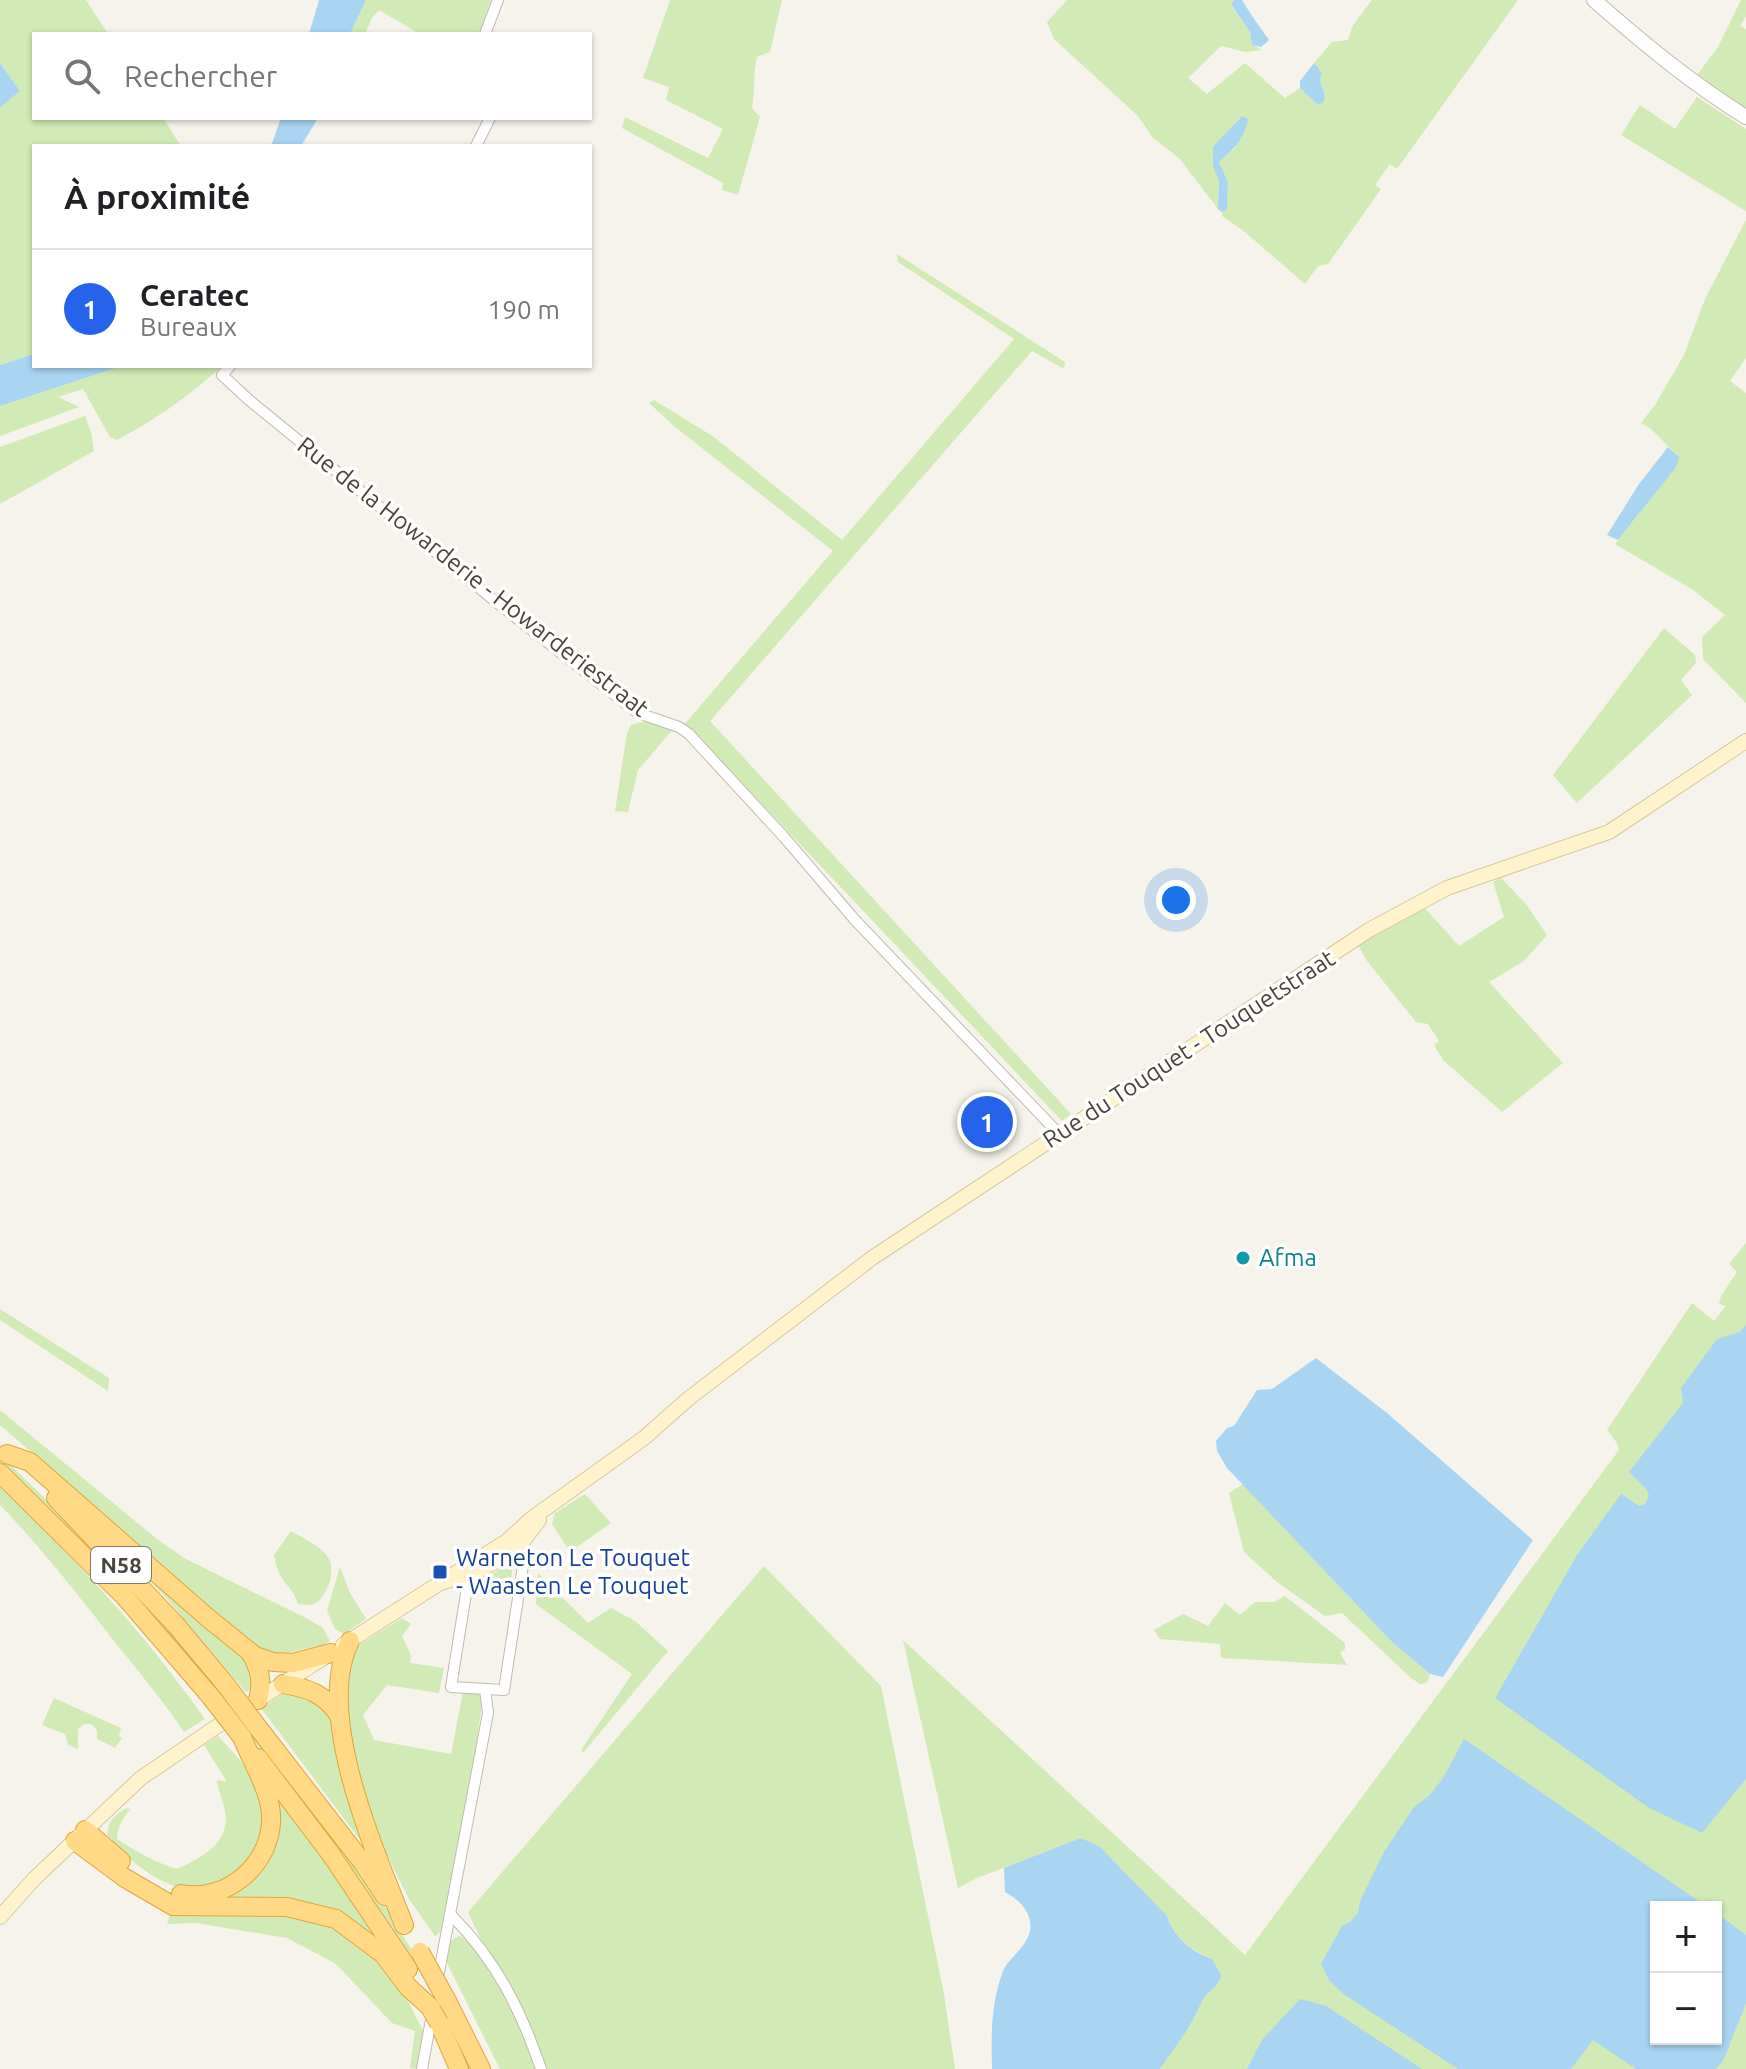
<!DOCTYPE html>
<html lang="fr">
<meta charset="utf-8">
<style>
:root{--surface:#fff;--page:#f6f6f6;--text:#202124;--muted:#757577;--line:#e0e0e0;--accent:#2563eb}
body{margin:0;font-family:Ubuntu,sans-serif;background:var(--page);color:var(--text)}
.controls{position:absolute;right:24px;bottom:24px;display:grid;overflow:hidden;border-radius:0px;box-shadow:0 2px 6px #0004}
.controls button{width:72px;height:72px;display:grid;place-items:center;padding:0;border:0;border-bottom:2px solid var(--line);background:var(--surface);color:var(--text);font:40px sans-serif}
.you{position:absolute;left:1176px;top:900px;width:28px;height:28px;margin:-20px;border:6px solid #fff;border-radius:50%;background:#1a73e8;box-shadow:0 0 0 12px #1a73e833}
.badge{display:grid;place-items:center;width:52px;height:52px;border-radius:50%;background:var(--accent);color:#fff;font-size:26px;font-weight:700}
.pin{position:absolute;translate:-50% -50%;border:4px solid #fff;box-shadow:0 2px 8px #0006}
.list{margin:0;padding:0;list-style:none}
h2{display:flex;justify-content:space-between;align-items:center;height:104px;margin:0;padding:0 32px;font-size:34px}
h2 small{font-size:26px;font-weight:400;color:var(--muted)}
.list li{display:grid;grid-template-columns:52px 1fr auto;gap:24px;align-items:center;box-sizing:border-box;height:120px;padding:0 32px;border-top:2px solid var(--line)}
.list b{display:block;font-size:30px;white-space:nowrap}
.list p{margin:0;font-size:26px;white-space:nowrap;color:var(--muted)}
.list em{font-size:26px;font-style:normal;color:var(--muted)}
.icon{flex:none;width:44px;height:44px;fill:none;stroke:currentColor;stroke-width:2;stroke-linecap:round;stroke-linejoin:round}
.map{position:relative;flex:none;width:1746px;height:2069px;overflow:hidden}
.search{position:absolute;background:var(--surface);box-shadow:0 2px 6px #0004;left:32px;top:32px;width:560px;height:88px;display:flex;align-items:center;gap:20px;box-sizing:border-box;padding:0 28px;border-radius:0px;color:var(--muted);font-size:30px}
.panel{position:absolute;background:var(--surface);box-shadow:0 2px 6px #0004;left:32px;top:144px;width:560px;height:224px;border-radius:0px}
.map>svg:first-child{display:block}
.green{fill:#d2eab5;fill-rule:evenodd}
.water{fill:#a9d4f2}
.lines{fill:none;stroke-linecap:round;stroke-linejoin:round}
.minor-casing{stroke:#c2bbae;stroke-width:12}
.tertiary-casing{stroke:#c2bbae;stroke-width:16}
.secondary-casing{stroke:#d6c79b;stroke-width:16}
.trunk-casing{stroke:#e0a43c;stroke-width:20}
.minor{stroke:#fff;stroke-width:10}
.tertiary{stroke:#fff;stroke-width:14}
.secondary{stroke:#fff3cd;stroke-width:14}
.trunk{stroke:#ffd985;stroke-width:18}
.trunk-bridge-casing{stroke:#e0a43c;stroke-width:20;stroke-linecap:butt}
.trunk-bridge{stroke:#ffd985;stroke-width:18}
.culture-dot{fill:#0f9aa8;stroke:#fff;stroke-width:3}
.transit-dot{fill:#1a4fb4;stroke:#fff;stroke-width:3}
.labels{text-anchor:middle;stroke-width:7;stroke-linejoin:round;paint-order:stroke}
.shield{fill:#fff;stroke:#817c74;stroke-width:2}
.shield-label{font-size:22px;font-weight:bold;fill:#4b4439}
.street-label{font-size:24px;fill:#4b4439;stroke:#fff}
.culture-label{font-size:24px;fill:#0d838f;stroke:#fff;text-anchor:start}
.transit-label{font-size:24px;fill:#164399;stroke:#fff;text-anchor:start}
</style>
<div class="map">
<svg width="1746" height="2069" viewBox="0 0 1746 2069">
<rect width="100%" height="100%" fill="#f6f3ec"/>
<g class="green">
<polygon points="0,0 86,0 108,34 34,34 34,118 163,118 181,146 34,146 34,354 0,365 0,108 20,91 0,63"/>
<polygon points="366,0 491,0 479,34 420,34 379,10 372,18 365,34 350,34"/>
<path d="M670 0H782L770 52 757 57C753 75 755 89 752 108L760 117 738 195 722 190 723 183 622 128 625 117 708 158 723 129 666 100 669 87 643 78Z"/>
<polygon points="1067,0 1235,0 1231,5 1250,32 1252,44 1262,50 1245,52 1221,46 1188,78 1207,94 1245,63 1285,98 1300,88 1318,105 1325,97 1320,80 1322,73 1314,63 1332,42 1348,40 1353,25 1372,0 1518,0 1397,169 1390,164 1375,185 1381,189 1328,264 1318,266 1305,284 1245,232 1222,216 1222,212 1227,208 1228,182 1219,162 1235,148 1239,117 1231,131 1213,147 1219,180 1218,209 1179,158 1153,138 1138,116 1054,39 1047,22"/>
<polygon points="1741,0 1746,0 1746,16 1740,26 1746,29 1746,109 1700,80 1697,75 1718,47"/>
<polygon points="1697,97 1746,129 1746,211 1621,135 1640,105 1675,129"/>
<polygon points="1746,220 1746,358 1730,381 1746,393 1746,703 1703,659 1702,637 1725,615 1693,590 1615,544 1639,514 1678,456 1651,429 1641,423 1655,405 1684,355 1705,299"/>
<polygon points="897,254 1065,362 1064,369 1032,351 710,721 1071,1114 1062,1121 694,732 683,726 833,551 675,427 649,403 654,400 714,437 842,540 1014,339 898,262"/>
<path d="M122 366H222C188 397 158 418 117 440L110 437 83 389 58 397 79 407 0 436V406Z"/>
<polygon points="85,416 91,432 94,451 0,504 0,447"/>
<polygon points="1664,628 1695,655 1696,663 1681,680 1692,695 1577,803 1553,775"/>
<polygon points="647,721 674,728 638,770 628,812 615,811 627,733 631,725"/>
<polygon points="1501,878 1526,904 1547,935 1524,961 1489,982 1563,1063 1502,1112 1443,1060 1434,1045 1439,1041 1428,1024 1416,1022 1367,961 1358,945 1423,906 1459,946 1504,917 1493,882"/>
<path d="M1746 1243V2069H1160L1188 2029 1205 1996 1216 1986 1222 1976 1212 1959C1193 1952 1172 1935 1167 1916L1082 1838 977 1878 958 1888 903 1640 1245 1955 1619 1450 1617 1443 1607 1430 1692 1303 1714 1321 1726 1306 1719 1304 1721 1296 1737 1272 1729 1264ZM1656 1907H1716V2039H1656Z"/>
<polygon points="0,1309 109,1378 108,1391 0,1320"/>
<polygon points="0,1410 157,1539 184,1558 308,1619 323,1628 330,1641 318,1648 316,1646 281,1655 257,1649 0,1425"/>
<polygon points="0,1455 80,1532 149,1605 230,1699 225,1704 62,1524 0,1463"/>
<polygon points="1243,1484 1392,1642 1430,1674 1427,1683 1420,1684 1411,1678 1342,1613 1325,1616 1277,1582 1244,1552 1229,1493"/>
<path d="M0 1487C74 1557 146 1635 205 1719L184 1732C156 1690 123 1654 93 1614 63 1576 34 1540 0 1505Z"/>
<polygon points="585,1494 611,1523 570,1552 552,1524 555,1513"/>
<polygon points="95,1523 251,1663 256,1686 246,1692 168,1600"/>
<path d="M291 1531C303 1538 319 1545 328 1557 337 1569 327 1601 311 1605 307 1606 302 1604 298 1604 292 1583 278 1584 274 1555Z"/>
<polygon points="513,1560 511,1583 508,1586 480,1582"/>
<path d="M764 1566 881 1686 944 1994 955 2069H500L445 1959C447 1947 448 1941 459 1936L469 1940 499 1978 468 1912Z"/>
<polygon points="340,1567 350,1593 366,1619 344,1634 335,1629 327,1611"/>
<polygon points="538,1573 588,1623 611,1608 635,1621 668,1651 583,1753 581,1750 632,1674 536,1604"/>
<polygon points="1285,1596 1345,1643 1345,1649 1340,1653 1347,1665 1221,1658 1220,1644 1160,1639 1154,1630 1183,1614 1208,1626 1225,1603 1240,1615 1255,1602 1274,1602"/>
<polygon points="402,1618 411,1624 402,1636 411,1655 410,1663 444,1668 439,1693 387,1685 363,1715 374,1740 451,1754 463,1692 481,1694 481,1711 471,1779 441,1931 435,1936 409,1899 376,1833 355,1763 343,1684 351,1650"/>
<polygon points="292,1688 329,1707 378,1864 261,1708"/>
<polygon points="54,1698 121,1728 119,1736 122,1738 115,1748 97,1739 97,1730 91,1724 85,1724 78,1729 78,1749 68,1745 65,1734 42,1725"/>
<polygon points="247,1722 370,1882 420,1963 415,1966 338,1849 242,1726"/>
<path d="M218 1736C232 1752 251 1769 259 1789 280 1839 232 1899 179 1887 153 1881 132 1860 112 1844V1839L108 1836C106 1822 115 1815 126 1808L131 1809C123 1816 117 1829 117 1839 137 1852 156 1863 177 1869 198 1859 226 1846 226 1819 226 1806 218 1793 217 1780L227 1782 204 1745Z"/>
<polygon points="270,1788 340,1878 387,1952 336,1914 174,1901 163,1893 177,1897 253,1872"/>
<polygon points="171,1911 290,1914 331,1926 386,1966 407,1999 423,2031 417,2069 410,2068 415,2031 392,2023 336,1964 287,1938 196,1923 167,1924"/>
</g>
<g class="water">
<polygon points="319,0 366,0 350,34 309,34"/>
<path d="M1235 0H1242C1250 14 1260 27 1269 40L1261 47 1252 45 1250 32 1231 4Z"/>
<polygon points="0,63 20,91 0,108"/>
<polygon points="1314,63 1322,73 1320,80 1325,97 1323,102 1318,105 1300,88 1300,81"/>
<path d="M1242 116 1248 119C1245 138 1233 150 1219 162L1228 182 1227 209 1222 212 1218 209 1219 180 1213 166V147Z"/>
<polygon points="281,118 318,118 301,146 271,146"/>
<polygon points="34,354 34,366 122,366 0,406 0,365"/>
<polygon points="1668,447 1679,457 1676,467 1618,540 1607,535 1639,484"/>
<polygon points="1746,1325 1746,1779 1702,1833 1649,1808 1495,1698 1577,1555 1621,1494 1639,1506 1645,1504 1649,1496 1647,1490 1629,1472 1683,1403 1681,1388 1717,1339 1740,1332"/>
<polygon points="1316,1358 1387,1413 1533,1540 1443,1677 1430,1674 1392,1642 1227,1468 1217,1451 1216,1441 1227,1428 1234,1426 1257,1390 1272,1389"/>
<polygon points="1464,1739 1707,1907 1656,1907 1656,2039 1716,2039 1716,1913 1746,1935 1746,2003 1724,2059 1716,2069 1636,2069 1593,2040 1571,2069 1458,2069 1342,1993 1329,1980 1321,1964 1342,1926 1350,1922 1358,1913 1360,1901 1384,1852 1414,1807 1429,1796 1443,1778"/>
<path d="M1081 1838 1100 1847 1167 1916C1172 1935 1193 1953 1212 1959L1222 1976 1216 1986 1205 1996 1188 2029 1160 2069H992C991 2035 991 2003 1003 1971 1008 1959 1026 1948 1030 1931 1033 1912 1019 1900 1005 1892L1004 1868Z"/>
<polygon points="1300,1999 1326,2006 1422,2069 1247,2069 1262,2040"/>
</g>
<g class="lines">
<defs>
<g id="minor">
<polyline points="485,34 498,0"/>
<polyline points="476,146 490,118"/>
<polyline points="230,366 222,375 249,400 500,605 638,713 679,727 689,734 784,837 855,920 1060,1135"/>
<polyline points="469,1575 451,1687 504,1690 524,1559 520,1549 512,1543"/>
<path d="M452 1916C496 1960 521 2010 541 2069"/>
<polyline points="437,1983 488,1713 485,1690"/>
<polyline points="422,2069 432,2014"/>
</g>
<path id="tertiary" d="M1594 0C1643 43 1691 83 1746 117"/>
<g id="secondary">
<polyline points="440,1583 507,1541 531,1519 644,1438 688,1399 872,1258 1369,930 1447,888 1609,832 1746,741"/>
<polyline points="343,1645 440,1583 476,1572 498,1560 524,1540 539,1520"/>
<polyline points="253,1703 323,1658"/>
<polyline points="0,1917 35,1878 141,1778 235,1714"/>
</g>
<g id="trunk">
<polyline points="7,1454 30,1462 208,1618 255,1656 273,1662 293,1663 331,1653"/>
<polyline points="0,1473 125,1597 211,1697"/>
<polyline points="56,1498 176,1625 226,1685"/>
<path d="M350 1641C313 1714 376 1853 404 1925"/>
<path d="M250 1652C260 1669 263 1681 258 1700"/>
<path d="M283 1684C308 1688 326 1694 340 1717"/>
<polyline points="256,1725 363,1863 385,1896"/>
<polyline points="258,1758 330,1853 408,1969"/>
<polyline points="85,1830 121,1861"/>
<polyline points="75,1841 125,1878 173,1906 287,1907 336,1919 383,1954 408,1987 430,2007"/>
<path d="M181 1894C228 1903 274 1862 271 1814 269 1788 251 1760 242 1737"/>
<polyline points="446,1999 481,2069"/>
<polyline points="439,2023 459,2069"/>
</g>
</defs>
<use href="#minor" class="minor-casing"/>
<use href="#tertiary" class="tertiary-casing"/>
<use href="#secondary" class="secondary-casing"/>
<use href="#trunk" class="trunk-casing"/>
<use href="#minor" class="minor"/>
<use href="#tertiary" class="tertiary"/>
<use href="#secondary" class="secondary"/>
<use href="#trunk" class="trunk"/>
<defs>
<g id="trunk-bridge">
<polyline points="226,1685 256,1725"/>
<polyline points="211,1697 242,1737"/>
<polyline points="420,1952 446,1999"/>
<polyline points="430,2007 439,2023"/>
</g>
</defs>
<use href="#trunk-bridge" class="trunk-bridge-casing"/>
<use href="#trunk-bridge" class="trunk-bridge"/>
</g>
<circle class="culture-dot" cx="1243" cy="1258" r="8"/>
<rect class="transit-dot" x="432" y="1564" width="16" height="16" rx="4"/>
<g class="labels">
<rect class="shield" x="91" y="1547" width="60" height="36" rx="6"/>
<g class="shield-label">
<text x="121" y="1573">N58</text>
</g>
<g class="street-label">
<text transform="translate(473 577) rotate(38)" y="8">Rue de la Howarderie - Howarderiestraat</text>
<text transform="translate(1189 1049) rotate(-33)" y="8">Rue du Touquet - Touquetstraat</text>
</g>
<g class="culture-label">
<text x="1259" y="1266">Afma</text>
</g>
<g class="transit-label">
<text x="456" y="1566">Warneton Le Touquet<tspan x="456" dy="28">- Waasten Le Touquet</tspan></text>
</g>
</g>
</svg>
<div class="controls">
<button>+</button>
<button>−</button>
</div>
<div class="you"></div>
<div class="pin badge" style="left:987px;top:1122px">1</div>
<div class="search"><svg class="icon" aria-label="search" viewBox="0 0 24 24"><circle cx="10" cy="10" r="6"/><path d="M15 15l6 6"/></svg>Rechercher</div>
<section class="panel">
<h2>À proximité<small></small></h2>
<ul class="list">
<li><span class="badge">1</span><div><b>Ceratec</b><p>Bureaux</p></div><em>190 m</em></li>
</ul>
</section>
</div>
